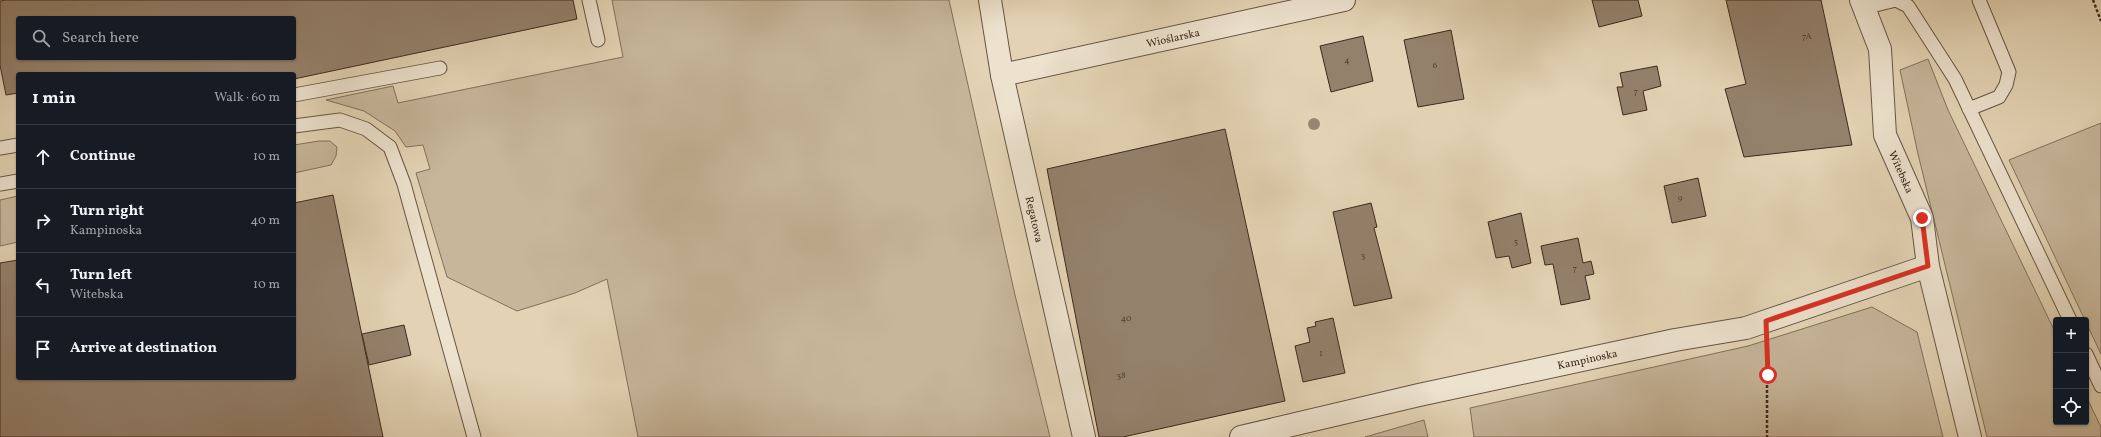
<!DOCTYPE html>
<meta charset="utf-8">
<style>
:root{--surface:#171b24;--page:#242831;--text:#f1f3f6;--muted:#9ea1a6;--line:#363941}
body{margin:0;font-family:Vollkorn,serif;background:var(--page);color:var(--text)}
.controls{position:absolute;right:12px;bottom:12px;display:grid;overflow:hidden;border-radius:4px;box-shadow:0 1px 3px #0004}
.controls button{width:36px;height:36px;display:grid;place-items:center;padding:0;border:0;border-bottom:1px solid var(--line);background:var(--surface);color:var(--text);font:20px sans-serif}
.stop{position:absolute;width:12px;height:12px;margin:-9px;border:3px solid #d93025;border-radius:50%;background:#fff}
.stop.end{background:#d93025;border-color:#fff;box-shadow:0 1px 4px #0008}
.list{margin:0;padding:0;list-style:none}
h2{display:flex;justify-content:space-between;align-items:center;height:52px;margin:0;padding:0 16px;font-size:17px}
h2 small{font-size:13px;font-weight:400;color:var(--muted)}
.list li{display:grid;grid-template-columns:26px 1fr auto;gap:12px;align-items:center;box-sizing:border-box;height:64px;padding:0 16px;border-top:1px solid var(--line)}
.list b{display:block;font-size:15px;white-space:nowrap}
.list p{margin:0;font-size:13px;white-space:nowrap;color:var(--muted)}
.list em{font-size:13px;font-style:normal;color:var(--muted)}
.icon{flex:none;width:22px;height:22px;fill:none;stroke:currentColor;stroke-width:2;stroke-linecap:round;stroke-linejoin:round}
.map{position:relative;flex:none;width:2101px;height:437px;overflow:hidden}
.search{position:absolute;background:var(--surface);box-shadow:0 1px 3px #0004;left:16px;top:16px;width:280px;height:44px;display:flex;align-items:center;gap:10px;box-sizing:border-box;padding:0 14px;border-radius:4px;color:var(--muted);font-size:15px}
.panel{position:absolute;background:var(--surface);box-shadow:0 1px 3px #0004;left:16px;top:72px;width:280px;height:308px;border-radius:4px}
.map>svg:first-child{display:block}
.green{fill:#c7b69a;stroke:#82705c}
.building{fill:#94816c;stroke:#3e291e;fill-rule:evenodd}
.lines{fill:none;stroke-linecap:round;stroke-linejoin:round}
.service-casing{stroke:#675444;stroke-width:15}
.minor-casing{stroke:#675444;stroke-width:24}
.tertiary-casing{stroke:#675444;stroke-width:24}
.path{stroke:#3e291e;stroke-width:2.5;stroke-dasharray:3 2;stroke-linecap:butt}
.service{stroke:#ede2ce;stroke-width:13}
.minor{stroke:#ede2ce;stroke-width:22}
.tertiary{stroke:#ede2ce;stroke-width:22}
.tree{fill:#97856f}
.route{stroke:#d93025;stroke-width:5}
.labels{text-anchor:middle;stroke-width:3;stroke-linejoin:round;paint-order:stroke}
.number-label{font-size:9px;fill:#543f32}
.street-label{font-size:11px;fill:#3e291e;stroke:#ede2ce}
</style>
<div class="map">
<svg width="2101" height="437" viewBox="0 0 2101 437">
<rect width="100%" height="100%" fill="#e3d3b4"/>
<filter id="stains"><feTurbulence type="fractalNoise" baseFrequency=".005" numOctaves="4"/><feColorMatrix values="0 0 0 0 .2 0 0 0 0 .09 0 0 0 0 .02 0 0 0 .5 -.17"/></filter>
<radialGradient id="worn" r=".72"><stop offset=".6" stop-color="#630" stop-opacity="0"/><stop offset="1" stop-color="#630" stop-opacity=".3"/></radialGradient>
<g class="green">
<polygon points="612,0 949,0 1015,295 1050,437 638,437 607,279 575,293 517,311 447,277 416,173 430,169 423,145 406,147 395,131 364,111 326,100 393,86 398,103 623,57"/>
<polygon points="1928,59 1948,110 2056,334 2056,422 2086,422 2086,396 2101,427 2101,437 1987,437 1918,154 1900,70"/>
<polygon points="2101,123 2101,354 2009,160"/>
<polygon points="319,141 330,141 337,147 336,156 331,165 294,173 294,145"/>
<polygon points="18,196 18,242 0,246 0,200"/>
<polygon points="1872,307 1917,332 1943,437 1474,437 1470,408 1748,346"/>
<polygon points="1424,420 1428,437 1365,437"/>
</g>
<g class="building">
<path d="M6 0H573L577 19 294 79V74H18V93L6 95 0 65V1ZM18 18H294V58H18Z"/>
<polygon points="1592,0 1638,0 1642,16 1599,27"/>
<polygon points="1726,0 1821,0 1852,145 1744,157 1725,89 1746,84"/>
<polygon points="1451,30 1464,99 1418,107 1404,40"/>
<polygon points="1363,36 1373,81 1331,92 1320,46"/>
<polygon points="1657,66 1661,86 1643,91 1647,110 1623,115 1617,87 1623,87 1620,73"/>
<polygon points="1225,129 1285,401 1123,437 1099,437 1047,169"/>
<polygon points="1698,178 1706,216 1672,223 1664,186"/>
<polygon points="333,195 383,437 0,437 0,263 18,260 18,378 294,378 294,203"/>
<polygon points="1371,203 1377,227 1374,228 1392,298 1354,306 1333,212"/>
<polygon points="1521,213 1531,263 1512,268 1509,256 1496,258 1488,222"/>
<polygon points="1578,238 1583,263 1591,261 1594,274 1585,276 1590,299 1561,305 1553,264 1545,265 1541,246"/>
<polygon points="1333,318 1345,373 1303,382 1295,346 1310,342 1307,328 1316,326 1315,322"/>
<polygon points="404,325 411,355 369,365 362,334"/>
</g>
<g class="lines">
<defs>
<g id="service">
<polyline points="589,0 598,40"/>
<polyline points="1863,8 1896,0 1908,6 1955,79 2070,320"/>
<polyline points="294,95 440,68"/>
<polyline points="1969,109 1999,97 2006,85 2009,72 1979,0"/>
<polyline points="294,126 340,120 366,129 390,147 404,184 474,437"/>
<polyline points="0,148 18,145"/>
<polyline points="0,184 18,181"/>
<polyline points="2086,354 2101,386"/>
</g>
<g id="minor">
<path id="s1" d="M990 0 1002 75 1084 437"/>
<path id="s2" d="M1002 75 1344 0"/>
<path id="s3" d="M1241 437 1419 395 1675 340 1746 328 1928 266"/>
</g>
<g id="tertiary">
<path id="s4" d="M1861 0 1880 49 1885 135 1922 218 1928 266 1970 437"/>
</g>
</defs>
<use href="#service" class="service-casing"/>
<use href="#minor" class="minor-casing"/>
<use href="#tertiary" class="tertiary-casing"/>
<g class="path">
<polyline points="2093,0 2101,21"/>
<polyline points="1767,350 1767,437"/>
</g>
<use href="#service" class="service"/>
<use href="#minor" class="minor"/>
<use href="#tertiary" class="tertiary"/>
</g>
<circle class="tree" cx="1314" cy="124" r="6"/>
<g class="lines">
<polyline class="route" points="1768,375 1766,321 1928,266 1922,218"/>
</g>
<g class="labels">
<g class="number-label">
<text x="1807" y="39">7A</text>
<text x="1347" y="63">4</text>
<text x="1435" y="68">6</text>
<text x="1636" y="94">7</text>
<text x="1680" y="201">9</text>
<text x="1516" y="244">5</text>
<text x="1363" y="258">3</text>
<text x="1575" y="271">7</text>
<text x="1126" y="321">40</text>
<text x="1321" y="356">1</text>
<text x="1121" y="378">38</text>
</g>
<g class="street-label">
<text dy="4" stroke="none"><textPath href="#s2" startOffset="175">Wioślarska</textPath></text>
<text dy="4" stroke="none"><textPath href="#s4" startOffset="179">Witebska</textPath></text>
<text dy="4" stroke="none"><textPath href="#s1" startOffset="224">Regatowa</textPath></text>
<text dy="4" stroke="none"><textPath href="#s3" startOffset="355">Kampinoska</textPath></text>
</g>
</g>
<rect width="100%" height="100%" filter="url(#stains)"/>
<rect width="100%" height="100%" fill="url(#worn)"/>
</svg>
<div class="controls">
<button>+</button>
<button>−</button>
<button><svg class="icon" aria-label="locate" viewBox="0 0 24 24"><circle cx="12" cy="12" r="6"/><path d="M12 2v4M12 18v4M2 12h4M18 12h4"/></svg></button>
</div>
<div class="stop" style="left:1768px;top:375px"></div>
<div class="stop end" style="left:1922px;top:218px"></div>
<div class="search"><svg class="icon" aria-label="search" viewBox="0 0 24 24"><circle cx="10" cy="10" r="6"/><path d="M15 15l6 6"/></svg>Search here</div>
<section class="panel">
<h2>1 min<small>Walk · 60 m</small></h2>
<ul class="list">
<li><svg class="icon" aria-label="ahead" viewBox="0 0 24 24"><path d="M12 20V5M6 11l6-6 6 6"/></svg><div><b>Continue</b></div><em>10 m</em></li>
<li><svg class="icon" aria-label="right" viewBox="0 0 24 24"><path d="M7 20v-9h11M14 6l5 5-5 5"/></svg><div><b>Turn right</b><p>Kampinoska</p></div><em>40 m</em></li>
<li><svg class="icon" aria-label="left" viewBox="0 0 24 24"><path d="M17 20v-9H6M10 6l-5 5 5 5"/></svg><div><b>Turn left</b><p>Witebska</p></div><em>10 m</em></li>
<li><svg class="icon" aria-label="arrive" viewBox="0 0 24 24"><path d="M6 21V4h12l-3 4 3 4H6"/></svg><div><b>Arrive at destination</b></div></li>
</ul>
</section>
</div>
